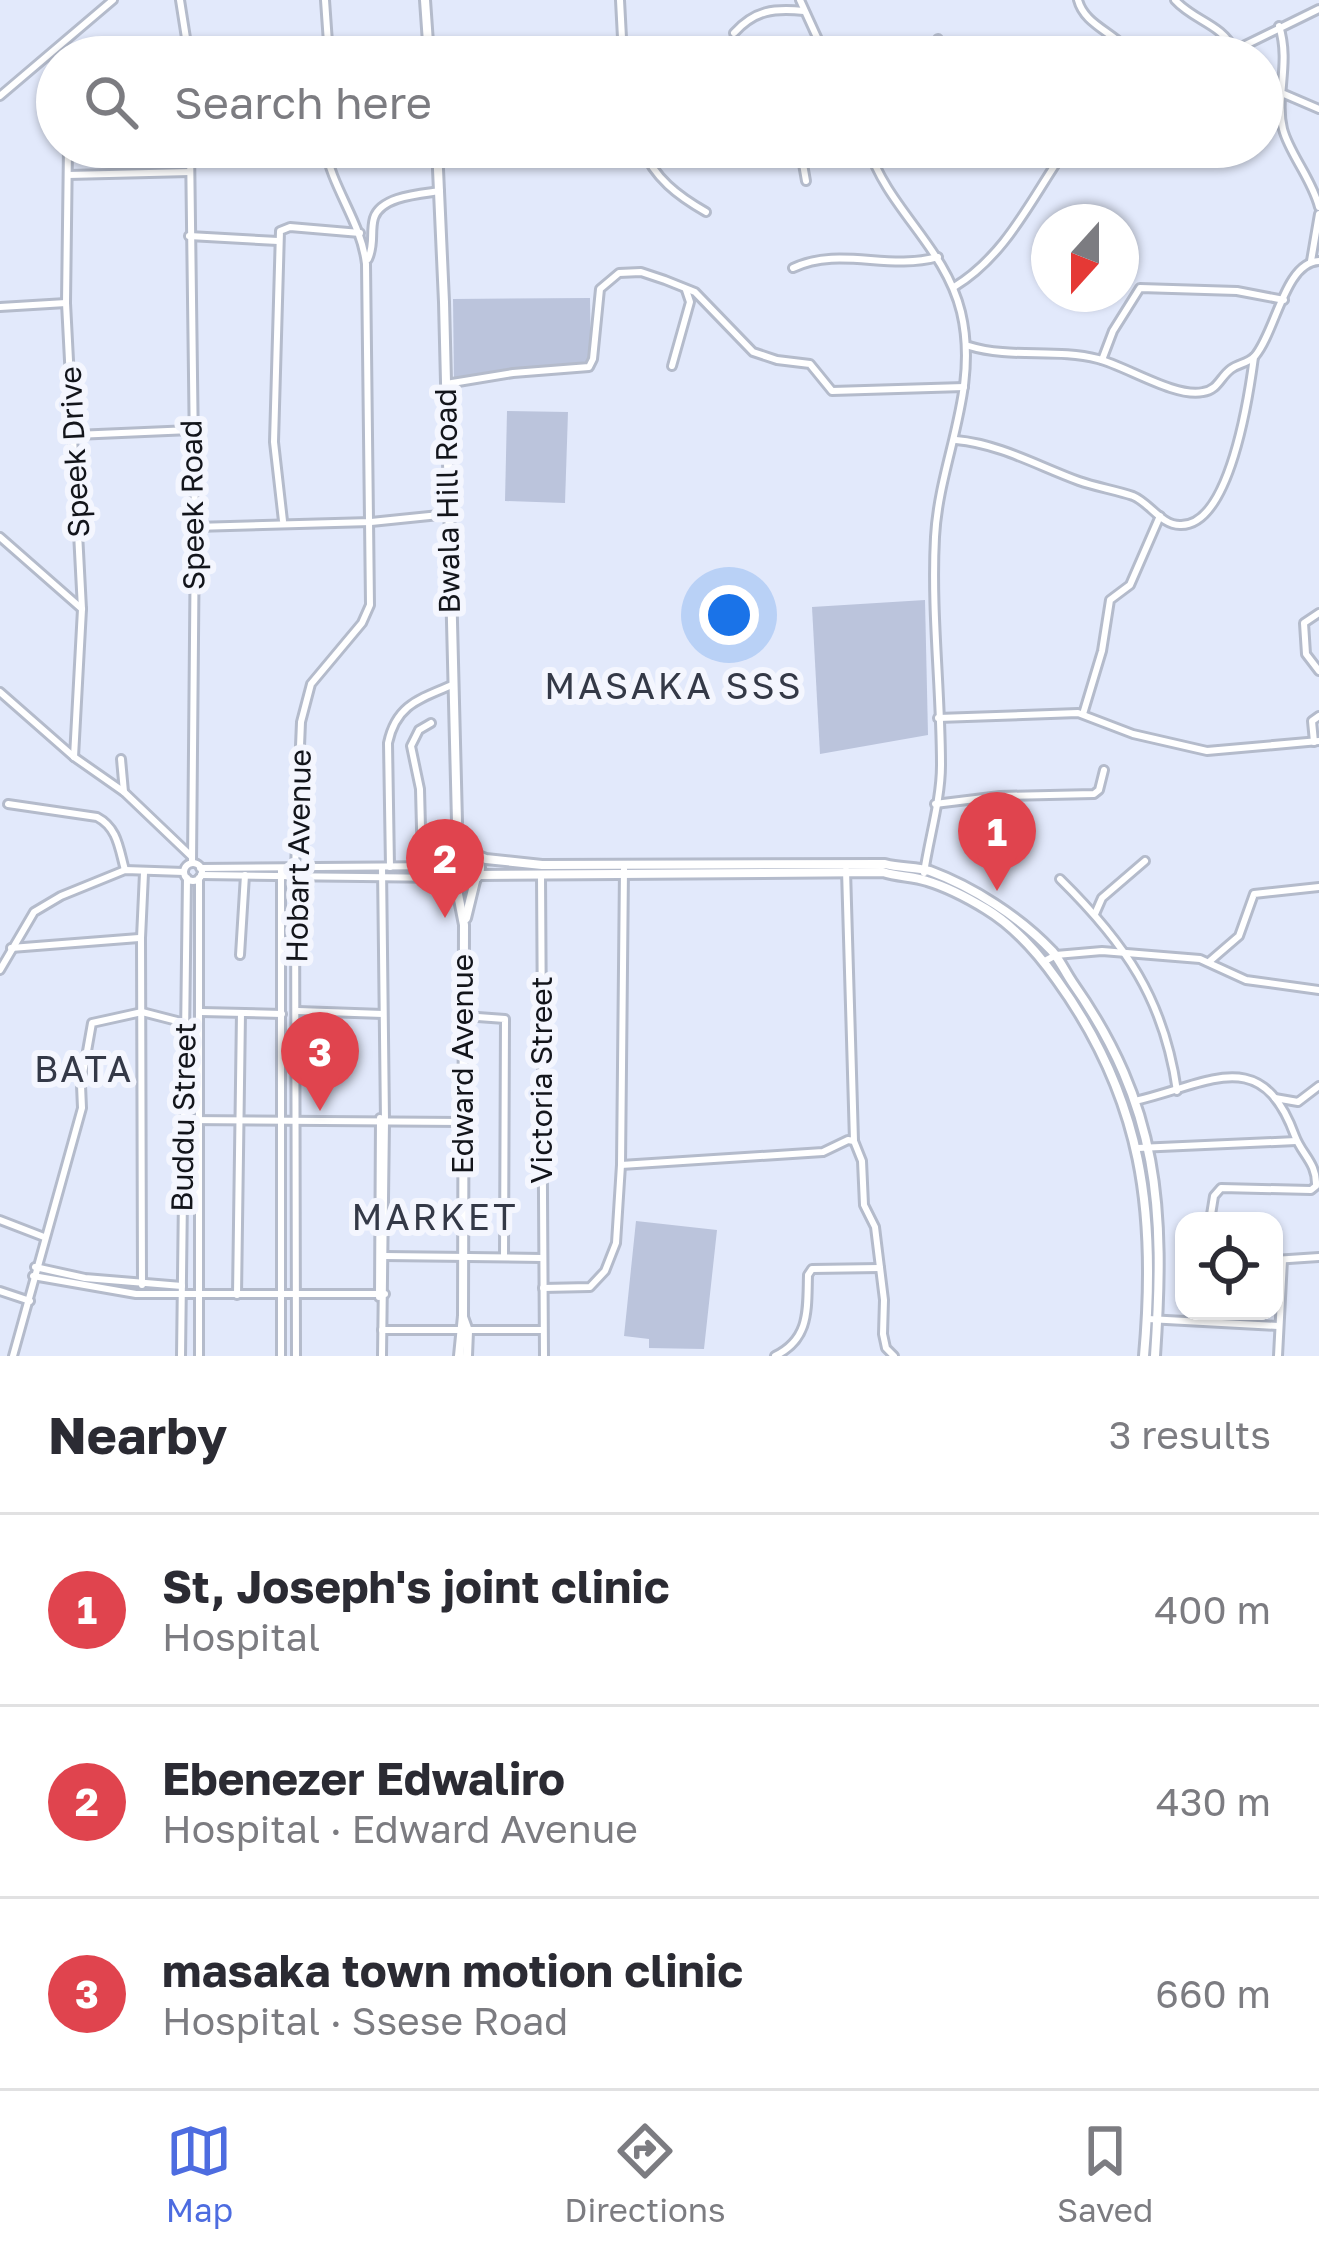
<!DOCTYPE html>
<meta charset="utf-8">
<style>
:root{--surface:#fff;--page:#f7f7f7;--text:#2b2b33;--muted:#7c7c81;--line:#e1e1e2;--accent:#4d6ce0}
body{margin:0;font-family:"Golos Text",sans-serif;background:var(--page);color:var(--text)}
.controls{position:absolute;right:36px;bottom:36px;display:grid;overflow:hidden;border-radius:24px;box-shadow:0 3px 9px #0004}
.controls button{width:108px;height:108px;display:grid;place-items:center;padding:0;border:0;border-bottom:3px solid var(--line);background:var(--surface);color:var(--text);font:60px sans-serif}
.compass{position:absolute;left:1031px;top:204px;width:108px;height:108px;border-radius:50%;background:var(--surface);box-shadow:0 3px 9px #0004;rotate:201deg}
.you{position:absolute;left:729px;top:615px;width:42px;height:42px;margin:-30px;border:9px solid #fff;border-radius:50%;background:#1a73e8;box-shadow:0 0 0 18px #1a73e833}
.badge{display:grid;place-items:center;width:78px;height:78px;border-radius:50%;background:var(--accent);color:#fff;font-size:39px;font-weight:700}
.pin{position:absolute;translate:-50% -99px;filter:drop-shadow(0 3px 6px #0008)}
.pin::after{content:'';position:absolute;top:63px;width:42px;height:36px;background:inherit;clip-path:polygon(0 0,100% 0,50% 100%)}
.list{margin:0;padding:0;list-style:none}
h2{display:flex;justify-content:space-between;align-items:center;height:156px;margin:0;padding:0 48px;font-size:51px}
h2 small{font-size:39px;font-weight:400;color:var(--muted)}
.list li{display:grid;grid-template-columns:78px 1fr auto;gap:36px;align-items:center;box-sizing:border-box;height:192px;padding:0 48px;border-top:3px solid var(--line)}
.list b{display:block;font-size:45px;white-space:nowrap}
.list p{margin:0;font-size:39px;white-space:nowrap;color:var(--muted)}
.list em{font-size:39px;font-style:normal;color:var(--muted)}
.icon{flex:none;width:66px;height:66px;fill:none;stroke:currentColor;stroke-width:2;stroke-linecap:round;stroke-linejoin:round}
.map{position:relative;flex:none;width:1319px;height:1356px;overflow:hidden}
.search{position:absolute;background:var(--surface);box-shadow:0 3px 9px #0004;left:36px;right:36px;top:36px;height:132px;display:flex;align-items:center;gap:30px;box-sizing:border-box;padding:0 42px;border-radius:66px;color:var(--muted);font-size:45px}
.sheet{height:732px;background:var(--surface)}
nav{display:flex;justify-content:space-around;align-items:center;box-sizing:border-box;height:168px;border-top:3px solid var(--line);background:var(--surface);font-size:33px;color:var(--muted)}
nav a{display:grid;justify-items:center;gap:6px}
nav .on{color:var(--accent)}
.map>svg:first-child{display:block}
.grass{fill:#bbc4dc}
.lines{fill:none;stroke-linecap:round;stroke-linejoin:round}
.minor-casing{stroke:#b4bbcb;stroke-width:12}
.tertiary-casing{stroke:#b4bbcb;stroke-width:14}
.minor{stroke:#fff;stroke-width:6}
.tertiary{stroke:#fff;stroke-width:8}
.labels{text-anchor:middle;stroke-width:12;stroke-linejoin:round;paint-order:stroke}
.street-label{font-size:30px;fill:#13151b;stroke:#f4f6fe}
.quarter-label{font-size:36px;letter-spacing:3px;fill:#343947;stroke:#f4f6fe}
</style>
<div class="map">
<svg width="1319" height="1356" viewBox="0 0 1319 1356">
<rect width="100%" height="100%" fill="#e2e9fb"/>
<g class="grass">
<polygon points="590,298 591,365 582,370 454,382 453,299"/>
<polygon points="507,411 568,412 565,503 505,501"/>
<polygon points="925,600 928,735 820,754 812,607"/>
<polygon points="636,1221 717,1230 704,1349 649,1348 649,1339 624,1336"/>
</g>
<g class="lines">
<defs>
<g id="minor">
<polyline points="180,0 189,57"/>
<polyline points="325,0 329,57"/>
<polyline points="620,0 623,57"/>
<polyline points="800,0 826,57"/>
<path d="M1078 0C1085 27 1119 33 1132 57"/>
<path d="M1175 0C1194 21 1222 24 1234 50"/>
<path d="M1279 26C1291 63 1275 97 1283 129 1289 153 1312 179 1319 207"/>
<path d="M734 33C755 10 774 8 804 11"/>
<polyline points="937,57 938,39"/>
<polyline points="1221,57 1319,9"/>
<polyline points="1284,94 1319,109"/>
<polyline points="0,96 113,0"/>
<polyline points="68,147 66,303 82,609 74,757"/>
<polyline points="190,147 195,527 192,863"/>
<path d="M642 147C654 178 678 196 706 212"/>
<polyline points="800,147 806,181"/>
<path d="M868 147C888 209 945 247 961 312 980 391 939 460 935 537 931 613 941 689 941 765 941 800 929 838 924 873"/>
<polyline points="68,175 190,172"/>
<polyline points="189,236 278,241"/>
<path d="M368 259C375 244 370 232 374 218 381 196 421 194 440 191"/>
<polyline points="1311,261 1319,214"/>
<path d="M793 268C840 246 887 271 938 257"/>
<path d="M954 287C1007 255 1032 197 1067 147"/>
<polyline points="0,307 66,303"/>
<path d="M969 346C1011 359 1056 348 1098 359 1126 366 1175 398 1203 392 1218 390 1220 377 1231 369 1239 363 1247 364 1255 356 1276 331 1285 262 1319 261"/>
<polyline points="1102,360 1113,331 1140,288 1237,291 1284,300"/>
<polyline points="672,366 690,302 686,290"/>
<polyline points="446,384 513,373 589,367 593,359 600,289 619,273 641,272 665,280 695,292 753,352 777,360 810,364 832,391 964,387"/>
<polyline points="75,435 191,430"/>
<path d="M956 440C1000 444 1038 466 1079 481 1096 487 1115 490 1133 496 1150 503 1161 525 1180 525 1230 527 1249 395 1254 357"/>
<polyline points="283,521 274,442 280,231 290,227 360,233"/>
<polyline points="195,527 371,522 449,514"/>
<polyline points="0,537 82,609"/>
<polyline points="1319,613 1304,623 1306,654 1319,671"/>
<polyline points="0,692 74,757 124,792 191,856"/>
<polyline points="1083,714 1102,651 1110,600 1130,585 1160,516"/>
<polyline points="938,718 1078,713 1133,734 1207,751 1319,741"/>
<polyline points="1314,742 1312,721 1319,716"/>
<polyline points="121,759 124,792"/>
<path d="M8 804 97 817C118 828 119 849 125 870"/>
<polyline points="935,804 1000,796 1094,794 1099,790 1104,770"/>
<circle cx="193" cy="872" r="9"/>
<path d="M390 867 388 743C396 705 419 699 452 685"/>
<polyline points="422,867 420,789 411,746 419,730 431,723"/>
<polyline points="200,868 446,866"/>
<polyline points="281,868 281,1356"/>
<polyline points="846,870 854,1141"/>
<polyline points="201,875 448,878"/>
<polyline points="541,875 544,1356"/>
<path d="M1060 879C1125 943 1164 999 1177 1091"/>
<polyline points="1095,914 1102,898 1145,861"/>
<polyline points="11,948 139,938"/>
<polyline points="240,955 245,875"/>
<polyline points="1045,961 1056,955 1102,951 1200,959 1246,980 1319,990"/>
<polyline points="1210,961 1239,936 1254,894 1319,887"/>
<polyline points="0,970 34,912 61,896 125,870 184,872"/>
<polyline points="298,1011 383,1014"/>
<polyline points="201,1012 282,1014"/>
<polyline points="464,1016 505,1019 504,1257"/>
<polyline points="1275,1098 1298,1102 1319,1086"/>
<path d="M1135 1101C1209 1084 1261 1043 1295 1136 1302 1155 1317 1163 1316 1186L1311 1190 1221 1188 1214 1196 1210 1221"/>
<polyline points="184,1120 463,1122"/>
<polyline points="1138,1148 1296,1141"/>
<polyline points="621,1165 823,1152 848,1140 854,1141 862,1161 864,1205 875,1227 884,1300 883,1334 886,1348 894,1356"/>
<polyline points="0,1220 44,1237"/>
<polyline points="384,1256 542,1258"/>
<polyline points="1274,1260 1319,1257"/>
<polyline points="35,1267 85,1278 182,1286"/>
<polyline points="33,1276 136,1294 385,1294"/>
<polyline points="142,1285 141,938 144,873"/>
<polyline points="543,1288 590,1287 605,1271 616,1243 621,1165 624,869"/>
<polyline points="0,1291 30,1301"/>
<polyline points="237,1295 241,1013"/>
<polyline points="379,1297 380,1118"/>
<polyline points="1148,1319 1278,1326"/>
<polyline points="382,1330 543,1330"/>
<polyline points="13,1356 82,1108 81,1085 92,1023 142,1012 185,1023"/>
<polyline points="181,1356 187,878"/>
<polyline points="199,1356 199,878"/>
<path d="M296 1356 295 868 301 722 311 684 362 623 370 605 366 264C361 221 332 189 325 147"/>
<polyline points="382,1356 385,1121 382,867"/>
<path d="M775 1356C810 1339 807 1310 808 1275L812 1269 880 1268"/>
<polyline points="1278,1356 1283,1260"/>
</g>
<g id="tertiary">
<polyline points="425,0 429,57"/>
<polyline points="437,147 444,302 457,822 451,855"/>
<circle cx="463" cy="868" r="17"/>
<path d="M473 854 486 859 542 865 885 864C900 868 917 867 930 871 973 887 1020 917 1052 951 1060 960 1065 972 1072 982 1160 1107 1165 1208 1155 1356"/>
<path d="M478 875 883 872C898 877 913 876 927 881 947 887 968 898 986 909 1014 926 1038 953 1057 980 1143 1099 1157 1213 1144 1356"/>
<polyline points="456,884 464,925 463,1316 459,1356"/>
<polyline points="466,918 475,881"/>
<polyline points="463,1317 468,1331 467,1356"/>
</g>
</defs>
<use href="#minor" class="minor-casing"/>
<use href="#tertiary" class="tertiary-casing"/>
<use href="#minor" class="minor"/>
<use href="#tertiary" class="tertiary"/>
</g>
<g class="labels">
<g class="street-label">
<text transform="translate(75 452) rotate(-93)" y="10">Speek Drive</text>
<text transform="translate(448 501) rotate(-91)" y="10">Bwala Hill Road</text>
<text transform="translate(193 505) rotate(-91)" y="10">Speek Road</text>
<text transform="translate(299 856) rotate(-89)" y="10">Hobart Avenue</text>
<text transform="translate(463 1064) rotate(-90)" y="10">Edward Avenue</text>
<text transform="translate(542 1080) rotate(-90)" y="10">Victoria Street</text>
<text transform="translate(184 1117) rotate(-89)" y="10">Buddu Street</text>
</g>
<g class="quarter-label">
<text x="674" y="699">MASAKA SSS</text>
<text x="84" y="1082">BATA</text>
<text x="435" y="1230">MARKET</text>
</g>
</g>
</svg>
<div class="controls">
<button><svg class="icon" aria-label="locate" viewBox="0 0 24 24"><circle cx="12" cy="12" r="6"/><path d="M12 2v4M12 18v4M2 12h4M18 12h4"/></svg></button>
</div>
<svg class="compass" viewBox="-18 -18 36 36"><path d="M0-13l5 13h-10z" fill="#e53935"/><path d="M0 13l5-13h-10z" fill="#7c7c81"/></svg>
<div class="you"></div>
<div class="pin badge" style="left:997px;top:891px;background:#e0444e">1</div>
<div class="pin badge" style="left:445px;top:918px;background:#e0444e">2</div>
<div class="pin badge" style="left:320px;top:1111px;background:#e0444e">3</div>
<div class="search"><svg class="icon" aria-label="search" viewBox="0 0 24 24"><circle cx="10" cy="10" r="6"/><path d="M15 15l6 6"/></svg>Search here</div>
</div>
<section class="sheet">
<h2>Nearby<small>3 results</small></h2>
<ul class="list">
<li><span class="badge" style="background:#e0444e">1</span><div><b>St, Joseph's joint clinic</b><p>Hospital</p></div><em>400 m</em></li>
<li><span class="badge" style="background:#e0444e">2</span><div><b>Ebenezer Edwaliro</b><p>Hospital · Edward Avenue</p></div><em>430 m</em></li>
<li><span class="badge" style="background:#e0444e">3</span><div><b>masaka town motion clinic</b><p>Hospital · Ssese Road</p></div><em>660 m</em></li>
</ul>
</section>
<nav>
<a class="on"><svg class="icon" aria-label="map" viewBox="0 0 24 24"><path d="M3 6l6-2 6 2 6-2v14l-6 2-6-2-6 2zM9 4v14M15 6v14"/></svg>Map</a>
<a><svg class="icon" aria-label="directions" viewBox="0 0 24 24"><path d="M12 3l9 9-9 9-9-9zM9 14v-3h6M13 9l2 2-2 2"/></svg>Directions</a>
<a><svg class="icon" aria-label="saved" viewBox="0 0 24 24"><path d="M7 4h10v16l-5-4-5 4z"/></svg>Saved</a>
</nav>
